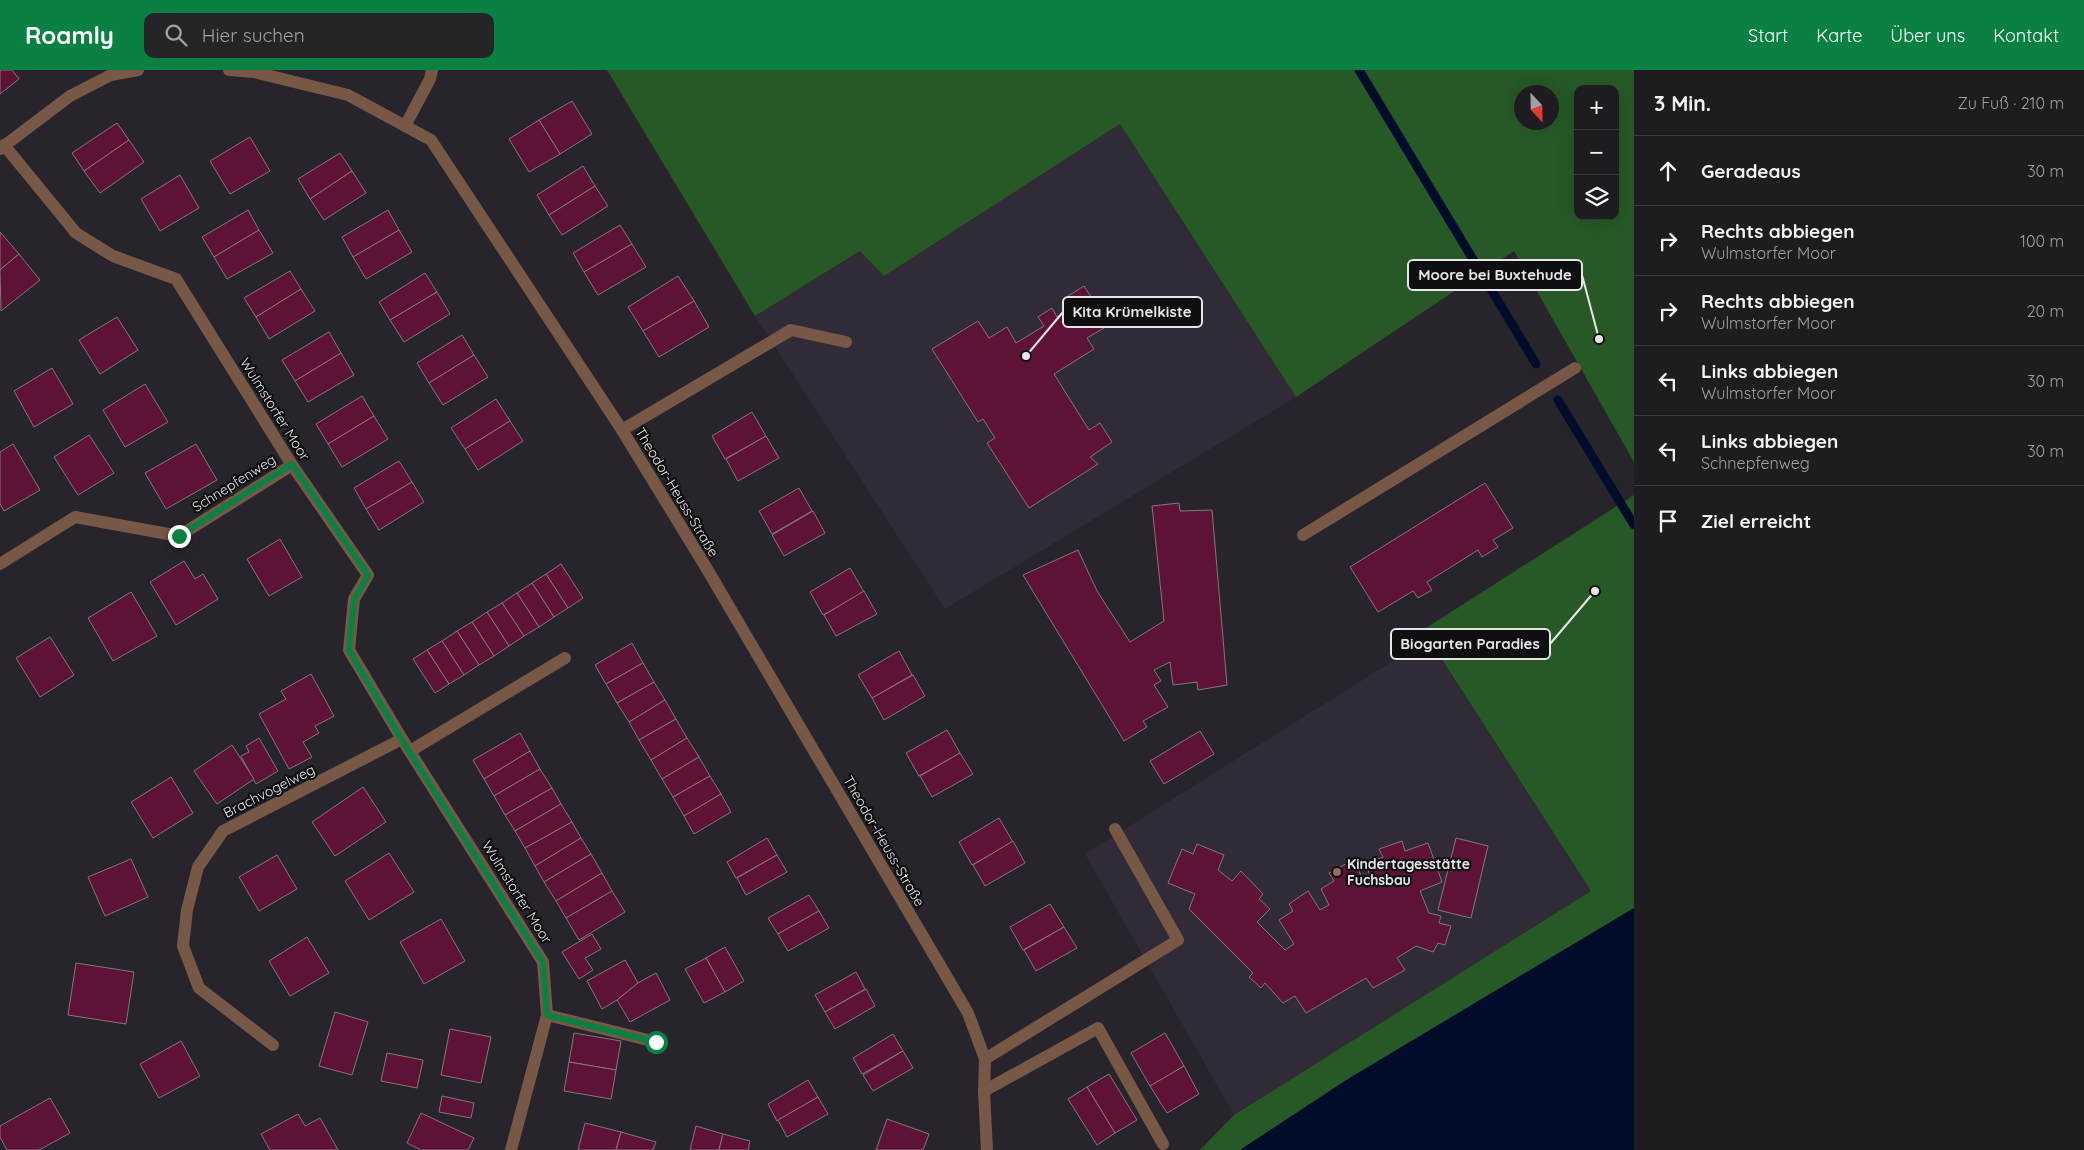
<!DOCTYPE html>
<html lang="de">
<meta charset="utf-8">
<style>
:root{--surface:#1d1c20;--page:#252529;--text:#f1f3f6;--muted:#a0a1a5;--line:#3b3a3e;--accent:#0b8043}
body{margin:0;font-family:Quicksand,sans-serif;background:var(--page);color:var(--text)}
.controls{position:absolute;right:15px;top:15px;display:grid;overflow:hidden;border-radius:10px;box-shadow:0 5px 20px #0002}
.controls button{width:45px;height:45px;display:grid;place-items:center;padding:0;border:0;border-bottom:1px solid var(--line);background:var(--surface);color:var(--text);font:25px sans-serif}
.compass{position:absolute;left:1514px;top:15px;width:45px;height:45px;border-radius:50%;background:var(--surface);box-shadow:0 5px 20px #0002;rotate:158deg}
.stop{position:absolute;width:15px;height:15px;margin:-11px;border:4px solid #0b8043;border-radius:50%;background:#fff}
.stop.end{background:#0b8043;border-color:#fff;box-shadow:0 1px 5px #0008}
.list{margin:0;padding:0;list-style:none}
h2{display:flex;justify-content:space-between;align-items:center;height:65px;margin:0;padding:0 20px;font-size:21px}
h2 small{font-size:16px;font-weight:400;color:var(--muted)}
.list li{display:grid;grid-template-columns:32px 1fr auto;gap:15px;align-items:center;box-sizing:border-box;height:70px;padding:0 20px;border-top:1px solid var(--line)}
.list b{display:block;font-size:19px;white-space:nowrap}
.list p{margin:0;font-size:16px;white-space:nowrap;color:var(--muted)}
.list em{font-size:16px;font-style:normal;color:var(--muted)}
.icon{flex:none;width:28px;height:28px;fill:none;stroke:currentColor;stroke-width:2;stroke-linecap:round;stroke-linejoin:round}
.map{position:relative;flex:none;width:1634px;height:1080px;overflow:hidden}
header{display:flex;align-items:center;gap:30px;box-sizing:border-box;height:70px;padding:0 25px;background:var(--accent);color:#fff}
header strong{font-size:24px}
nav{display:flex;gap:28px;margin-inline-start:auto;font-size:18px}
.search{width:350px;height:45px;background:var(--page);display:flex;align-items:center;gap:12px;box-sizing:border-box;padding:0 18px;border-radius:10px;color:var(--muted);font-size:19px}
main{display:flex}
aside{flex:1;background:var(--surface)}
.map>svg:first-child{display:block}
.built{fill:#302b37}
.green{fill:#275927;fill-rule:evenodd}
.water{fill:#000c2a}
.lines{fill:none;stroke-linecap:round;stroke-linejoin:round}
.stream{stroke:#000c2a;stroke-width:9}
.building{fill:#5e1336;stroke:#807779}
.lane{stroke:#775746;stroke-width:12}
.street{stroke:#775746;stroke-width:12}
.route{stroke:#0b8043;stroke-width:6}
.education-dot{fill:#8d6e63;stroke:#0f0e11;stroke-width:2}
.labels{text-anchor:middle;stroke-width:4.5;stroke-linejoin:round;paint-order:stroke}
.street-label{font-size:14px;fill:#e7e5ea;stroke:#0f0e11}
.poi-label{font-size:14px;font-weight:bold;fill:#e7e5ea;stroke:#0f0e11;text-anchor:start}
.leader{fill:none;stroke:#e7e5ea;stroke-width:2}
.callout-dot{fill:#e7e5ea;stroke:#0f0e11;stroke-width:2}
.callout{fill:#0f0e11;stroke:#e7e5ea;stroke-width:2}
.callout-label{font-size:15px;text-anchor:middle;font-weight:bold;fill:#e7e5ea}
</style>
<header>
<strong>Roamly</strong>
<div class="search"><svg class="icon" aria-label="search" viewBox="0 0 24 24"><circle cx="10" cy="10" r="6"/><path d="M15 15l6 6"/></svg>Hier suchen</div>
<nav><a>Start</a><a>Karte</a><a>Über uns</a><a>Kontakt</a></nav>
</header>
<main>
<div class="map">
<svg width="1634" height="1080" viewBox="0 0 1634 1080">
<rect width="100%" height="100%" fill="#27252b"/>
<g class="built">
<polygon points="1120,54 1296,327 945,539 755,246 861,181 884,206"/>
<polygon points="1428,569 1591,821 1234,1045 1085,784"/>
</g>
<g class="green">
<path d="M607 0H1634V392L1514 181 1296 327 1120 54 884 206 860 181 755 246ZM1578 19H1615V146H1578ZM1522 22H1552V52H1522Z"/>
<polygon points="1634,425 1634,838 1348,1009 1240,1080 1200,1080 1234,1045 1591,821 1423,560"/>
</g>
<polygon class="water" points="1634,838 1634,1080 1240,1080 1348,1009"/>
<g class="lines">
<g class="stream">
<polyline points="1359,0 1536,294"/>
<polyline points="1558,330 1634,455"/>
</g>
</g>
<g class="building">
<polygon points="0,0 12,0 19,9 0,24"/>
<polygon points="572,31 592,64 560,84 539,50"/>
<polygon points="539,50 560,84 529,102 509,69"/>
<polygon points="117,53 129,70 84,101 72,83"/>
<polygon points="250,67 270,101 230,124 210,91"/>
<polygon points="129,70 144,92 100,123 84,101"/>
<polygon points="340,83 352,101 310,129 298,109"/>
<polygon points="583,96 595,116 549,145 537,125"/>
<polygon points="352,101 366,123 324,150 310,129"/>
<polygon points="180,105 199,138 160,161 141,129"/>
<polygon points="595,116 608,136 562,165 549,145"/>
<polygon points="248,140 259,160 214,187 202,167"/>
<polygon points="388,140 399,160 353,187 342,167"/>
<polygon points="620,155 632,174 584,202 573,183"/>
<polygon points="259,160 273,183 227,209 214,187"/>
<polygon points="399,160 412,182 366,209 353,187"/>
<polygon points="0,162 19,184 0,200"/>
<polygon points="632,174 646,197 598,225 584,202"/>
<polygon points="19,184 40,210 1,241 0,200"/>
<polygon points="290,201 301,219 256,247 244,228"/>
<polygon points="425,203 437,222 390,250 379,232"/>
<polygon points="678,206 694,231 643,261 628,237"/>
<polygon points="1084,216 1109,255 1087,268 1094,279 1054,304 1089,360 1100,353 1112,372 1090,387 1098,394 1029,438 987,373 995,368 983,349 978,352 932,279 978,251 989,268 1007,257 1016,273 1044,256 1038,247 1052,238 1057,247 1075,236 1068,226"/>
<polygon points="301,219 315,241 269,269 256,247"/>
<polygon points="437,222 450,244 404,272 390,250"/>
<polygon points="694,231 709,257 659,287 643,261"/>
<polygon points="117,247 138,280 100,304 79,270"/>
<polygon points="329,262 341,283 295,311 282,290"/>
<polygon points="462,265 474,285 429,313 417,293"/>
<polygon points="341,283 354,305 308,332 295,311"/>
<polygon points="474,285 488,307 443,335 429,313"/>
<polygon points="52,298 73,334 34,357 14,321"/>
<polygon points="145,314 168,352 125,377 103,340"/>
<polygon points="362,326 374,346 328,374 316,354"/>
<polygon points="496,329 510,351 465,379 451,358"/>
<polygon points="752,342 766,366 725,389 712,366"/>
<polygon points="374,346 388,369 342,397 328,374"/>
<polygon points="510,351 523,371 478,400 465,379"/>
<polygon points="89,365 114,403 78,425 54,387"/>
<polygon points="766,366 779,388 738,411 726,389"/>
<polygon points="13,374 40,420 4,441 0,434 0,382"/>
<polygon points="196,374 217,410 166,439 145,403"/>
<polygon points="399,391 412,412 366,439 354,418"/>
<polygon points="412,412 424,432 379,460 366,439"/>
<polygon points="1485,413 1513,458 1493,470 1498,477 1482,487 1478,480 1427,512 1432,520 1418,528 1413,521 1378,542 1350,497"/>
<polygon points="799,418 812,441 772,464 759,441"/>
<polygon points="1179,433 1180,441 1212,440 1227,615 1198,620 1197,612 1173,615 1170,592 1154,600 1161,611 1154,615 1168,637 1143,651 1147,657 1124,671 1023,505 1078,480 1097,521 1130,572 1164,551 1152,436"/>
<polygon points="813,441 825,463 784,486 772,465"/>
<polygon points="280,469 302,507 269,526 247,489"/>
<polygon points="184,491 195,509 203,504 218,529 176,555 150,512"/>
<polygon points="561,494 583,528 568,538 546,504"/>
<polygon points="850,498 864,522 823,545 810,522"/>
<polygon points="546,504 568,538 554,547 532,513"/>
<polygon points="532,513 554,547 539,557 517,523"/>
<polygon points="864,521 877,544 836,566 824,545"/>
<polygon points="131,522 157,566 113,591 88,548"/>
<polygon points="517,523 539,557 524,566 502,533"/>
<polygon points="502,533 524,566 509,576 487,542"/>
<polygon points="487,542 509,576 494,586 472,552"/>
<polygon points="472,552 494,586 479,595 457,561"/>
<polygon points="457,561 479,595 464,605 442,571"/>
<polygon points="50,567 74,605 40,627 16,588"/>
<polygon points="442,571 464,605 449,614 427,580"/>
<polygon points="632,573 643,593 606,614 595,595"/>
<polygon points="427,580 449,614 435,623 413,589"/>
<polygon points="899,581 912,605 872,628 858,605"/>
<polygon points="643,593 654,612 617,633 606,614"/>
<polygon points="311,604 334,646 315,656 319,663 303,672 312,687 289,699 259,644 286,629 281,621"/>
<polygon points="913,605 925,626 884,650 872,628"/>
<polygon points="654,612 665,630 629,652 617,633"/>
<polygon points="665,630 676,649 639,670 629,652"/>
<polygon points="676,649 687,668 651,690 639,670"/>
<polygon points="947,660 960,683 919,706 906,683"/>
<polygon points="1200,661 1214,684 1164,714 1150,691"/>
<polygon points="520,663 530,681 484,709 473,690"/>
<polygon points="259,668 278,701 256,714 241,686 249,682 246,676"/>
<polygon points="687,668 699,687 662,709 651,690"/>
<polygon points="232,675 254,709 217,734 194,701"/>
<polygon points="530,681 540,699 494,726 484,709"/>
<polygon points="960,683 973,704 932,727 920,706"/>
<polygon points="699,687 710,706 673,727 662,709"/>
<polygon points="540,699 552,718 505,745 494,726"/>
<polygon points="710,706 721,724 684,746 673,727"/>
<polygon points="171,707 193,743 153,768 131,732"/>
<polygon points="363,717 386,752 335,786 312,752"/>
<polygon points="552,718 561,734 515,761 505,745"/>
<polygon points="721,724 731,742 694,764 684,746"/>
<polygon points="561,734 572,752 525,778 515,761"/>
<polygon points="999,748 1013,772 972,795 959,772"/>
<polygon points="572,752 581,768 535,796 525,778"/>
<polygon points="581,768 591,784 544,812 535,796"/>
<polygon points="767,768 777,785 736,808 727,792"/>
<polygon points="1456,768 1488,776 1471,848 1438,840"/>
<polygon points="1013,771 1025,793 985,816 973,795"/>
<polygon points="1402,771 1405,781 1428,773 1442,812 1420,821 1429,843 1441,846 1439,853 1451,856 1445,875 1438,873 1433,882 1416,876 1397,888 1405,900 1373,918 1366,908 1306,943 1295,926 1283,933 1265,913 1261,918 1249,907 1253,903 1189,839 1195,824 1168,813 1182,779 1193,784 1197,774 1224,785 1218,800 1232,811 1241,801 1263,824 1259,829 1270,839 1257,852 1285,880 1294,874 1279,850 1293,841 1289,834 1308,821 1320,840 1329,835 1321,819 1334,811 1329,803 1353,790 1365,813 1372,810 1365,794 1383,787 1379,779"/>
<polygon points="389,783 414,822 369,850 345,811"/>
<polygon points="591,784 602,803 556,831 544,812"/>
<polygon points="277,785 297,819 259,841 239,807"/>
<polygon points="777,785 787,802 746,825 737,808"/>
<polygon points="131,789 148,827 105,846 88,807"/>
<polygon points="602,803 612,821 566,848 556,831"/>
<polygon points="612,821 625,842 579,870 566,848"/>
<polygon points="809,825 819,841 778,864 768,848"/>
<polygon points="1050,834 1064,857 1023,880 1010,857"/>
<polygon points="819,841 829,858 788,881 778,864"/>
<polygon points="441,849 465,891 424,914 400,872"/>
<polygon points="1064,857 1077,878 1036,901 1024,880"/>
<polygon points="592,864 601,879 585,888 593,900 579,909 562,882"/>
<polygon points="307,867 329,903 290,926 269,891"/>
<polygon points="725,877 744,911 725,922 706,888"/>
<polygon points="706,888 725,922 704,933 685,899"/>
<polygon points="625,890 638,913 617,930 602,939 587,911"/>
<polygon points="76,893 134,902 126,954 68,945"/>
<polygon points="856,902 865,919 825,942 815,925"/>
<polygon points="656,903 670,930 630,952 617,930 638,913"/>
<polygon points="866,919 875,936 835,959 825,942"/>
<polygon points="335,942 368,952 352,1005 319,996"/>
<polygon points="450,959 491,967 481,1013 441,1005"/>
<polygon points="574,963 621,971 616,1000 569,992"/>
<polygon points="1165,963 1184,996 1150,1016 1131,983"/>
<polygon points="893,964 903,981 862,1004 853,988"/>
<polygon points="181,971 200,1006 159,1028 140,994"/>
<polygon points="903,981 913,998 873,1021 863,1005"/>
<polygon points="387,983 423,990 417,1018 381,1011"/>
<polygon points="569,992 616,1000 611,1029 564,1021"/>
<polygon points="1184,996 1199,1024 1167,1043 1150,1016"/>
<polygon points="1109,1004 1137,1050 1115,1063 1087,1017"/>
<polygon points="808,1010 818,1027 777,1051 768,1034"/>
<polygon points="1087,1017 1115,1063 1097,1075 1068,1029"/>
<polygon points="442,1026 474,1033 471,1048 439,1042"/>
<polygon points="818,1027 828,1044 787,1067 778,1050"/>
<polygon points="50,1028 70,1063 39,1080 7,1080 0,1067 0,1056"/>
<polygon points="421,1043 474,1068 468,1080 421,1080 407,1073"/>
<polygon points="298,1044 305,1056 320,1048 338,1080 270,1080 261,1064"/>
<polygon points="887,1049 929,1064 923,1080 876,1080"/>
<polygon points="585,1053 621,1062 616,1080 578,1080"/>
<polygon points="696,1056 723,1064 719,1080 690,1080"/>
<polygon points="621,1062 656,1072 653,1080 616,1080"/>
<polygon points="723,1064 750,1071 748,1080 719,1080"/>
</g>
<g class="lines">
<g class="lane">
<polyline points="405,56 430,9 432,0"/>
<polyline points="622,360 791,260 846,272"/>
<polyline points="1303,465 1575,298"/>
<polyline points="547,945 656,972"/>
<polyline points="985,989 1178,870 1115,759"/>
</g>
<g class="street">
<polyline points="229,0 254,2 348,25 431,70 622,360 707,499 968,943 985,989 984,1021 987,1080"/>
<polyline points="4,75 76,163 113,186 176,209 292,395 368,505 354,529 349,580 402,669 543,892 547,945 511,1080"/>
<polyline points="0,79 70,26 111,5 138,0"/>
<polyline points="0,494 75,447 179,466 292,395"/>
<polyline points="410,681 565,588"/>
<polyline points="273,975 199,918 183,876 187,840 198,797 223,761 402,669"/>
<polyline points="984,1021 1098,958 1163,1074"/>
</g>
</g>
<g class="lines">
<polyline class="route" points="179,466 292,394 368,505 354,530 349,580 402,670 543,892 547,945 656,972"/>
</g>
<circle class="education-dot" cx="1337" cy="802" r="5"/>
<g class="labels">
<g class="street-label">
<text transform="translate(275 339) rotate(58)" y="5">Wulmstorfer Moor</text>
<text transform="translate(234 413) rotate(-32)" y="5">Schnepfenweg</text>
<text transform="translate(677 422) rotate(59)" y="5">Theodor-Heuss-Straße</text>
<text transform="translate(269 721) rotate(-27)" y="5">Brachvogelweg</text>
<text transform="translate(884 771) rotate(60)" y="5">Theodor-Heuss-Straße</text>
<text transform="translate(517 822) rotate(58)" y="5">Wulmstorfer Moor</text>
</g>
<g class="poi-label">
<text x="1347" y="799">Kindertagesstätte<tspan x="1347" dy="16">Fuchsbau</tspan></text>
</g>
</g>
<path class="leader" d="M1599 269L1582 205M1026 286L1063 242M1595 521L1550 574"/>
<g class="callout-dot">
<circle cx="1599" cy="269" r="5"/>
<circle cx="1026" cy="286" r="5"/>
<circle cx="1595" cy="521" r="5"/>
</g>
<g class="callout">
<rect x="1408" y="190" width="174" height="30" rx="5"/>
<rect x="1063" y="227" width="139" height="30" rx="5"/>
<rect x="1391" y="559" width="159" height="30" rx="5"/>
</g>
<g class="callout-label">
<text x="1495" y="210">Moore bei Buxtehude</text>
<text x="1132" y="247">Kita Krümelkiste</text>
<text x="1470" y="579">Biogarten Paradies</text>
</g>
</svg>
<div class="controls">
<button>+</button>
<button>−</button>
<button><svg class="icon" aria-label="layers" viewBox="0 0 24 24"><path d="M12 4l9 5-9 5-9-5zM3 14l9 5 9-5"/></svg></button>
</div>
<svg class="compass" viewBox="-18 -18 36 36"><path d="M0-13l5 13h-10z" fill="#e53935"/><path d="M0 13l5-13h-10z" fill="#a0a1a5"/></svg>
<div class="stop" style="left:656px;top:972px"></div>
<div class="stop end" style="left:179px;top:466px"></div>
</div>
<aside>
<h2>3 Min.<small>Zu Fuß · 210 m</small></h2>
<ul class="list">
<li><svg class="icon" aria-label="ahead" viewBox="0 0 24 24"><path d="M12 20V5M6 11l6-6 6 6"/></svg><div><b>Geradeaus</b></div><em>30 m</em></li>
<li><svg class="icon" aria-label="right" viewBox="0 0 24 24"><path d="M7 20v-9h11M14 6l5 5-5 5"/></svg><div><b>Rechts abbiegen</b><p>Wulmstorfer Moor</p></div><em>100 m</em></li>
<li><svg class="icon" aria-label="right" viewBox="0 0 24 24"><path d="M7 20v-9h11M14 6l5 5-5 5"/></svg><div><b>Rechts abbiegen</b><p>Wulmstorfer Moor</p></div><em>20 m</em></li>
<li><svg class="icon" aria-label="left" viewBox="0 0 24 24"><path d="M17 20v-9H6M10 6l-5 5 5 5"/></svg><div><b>Links abbiegen</b><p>Wulmstorfer Moor</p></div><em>30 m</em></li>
<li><svg class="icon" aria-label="left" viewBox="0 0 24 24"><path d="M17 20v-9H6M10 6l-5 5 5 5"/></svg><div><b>Links abbiegen</b><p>Schnepfenweg</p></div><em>30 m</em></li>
<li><svg class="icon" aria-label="arrive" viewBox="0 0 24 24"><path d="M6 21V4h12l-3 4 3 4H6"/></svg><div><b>Ziel erreicht</b></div></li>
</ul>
</aside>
</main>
